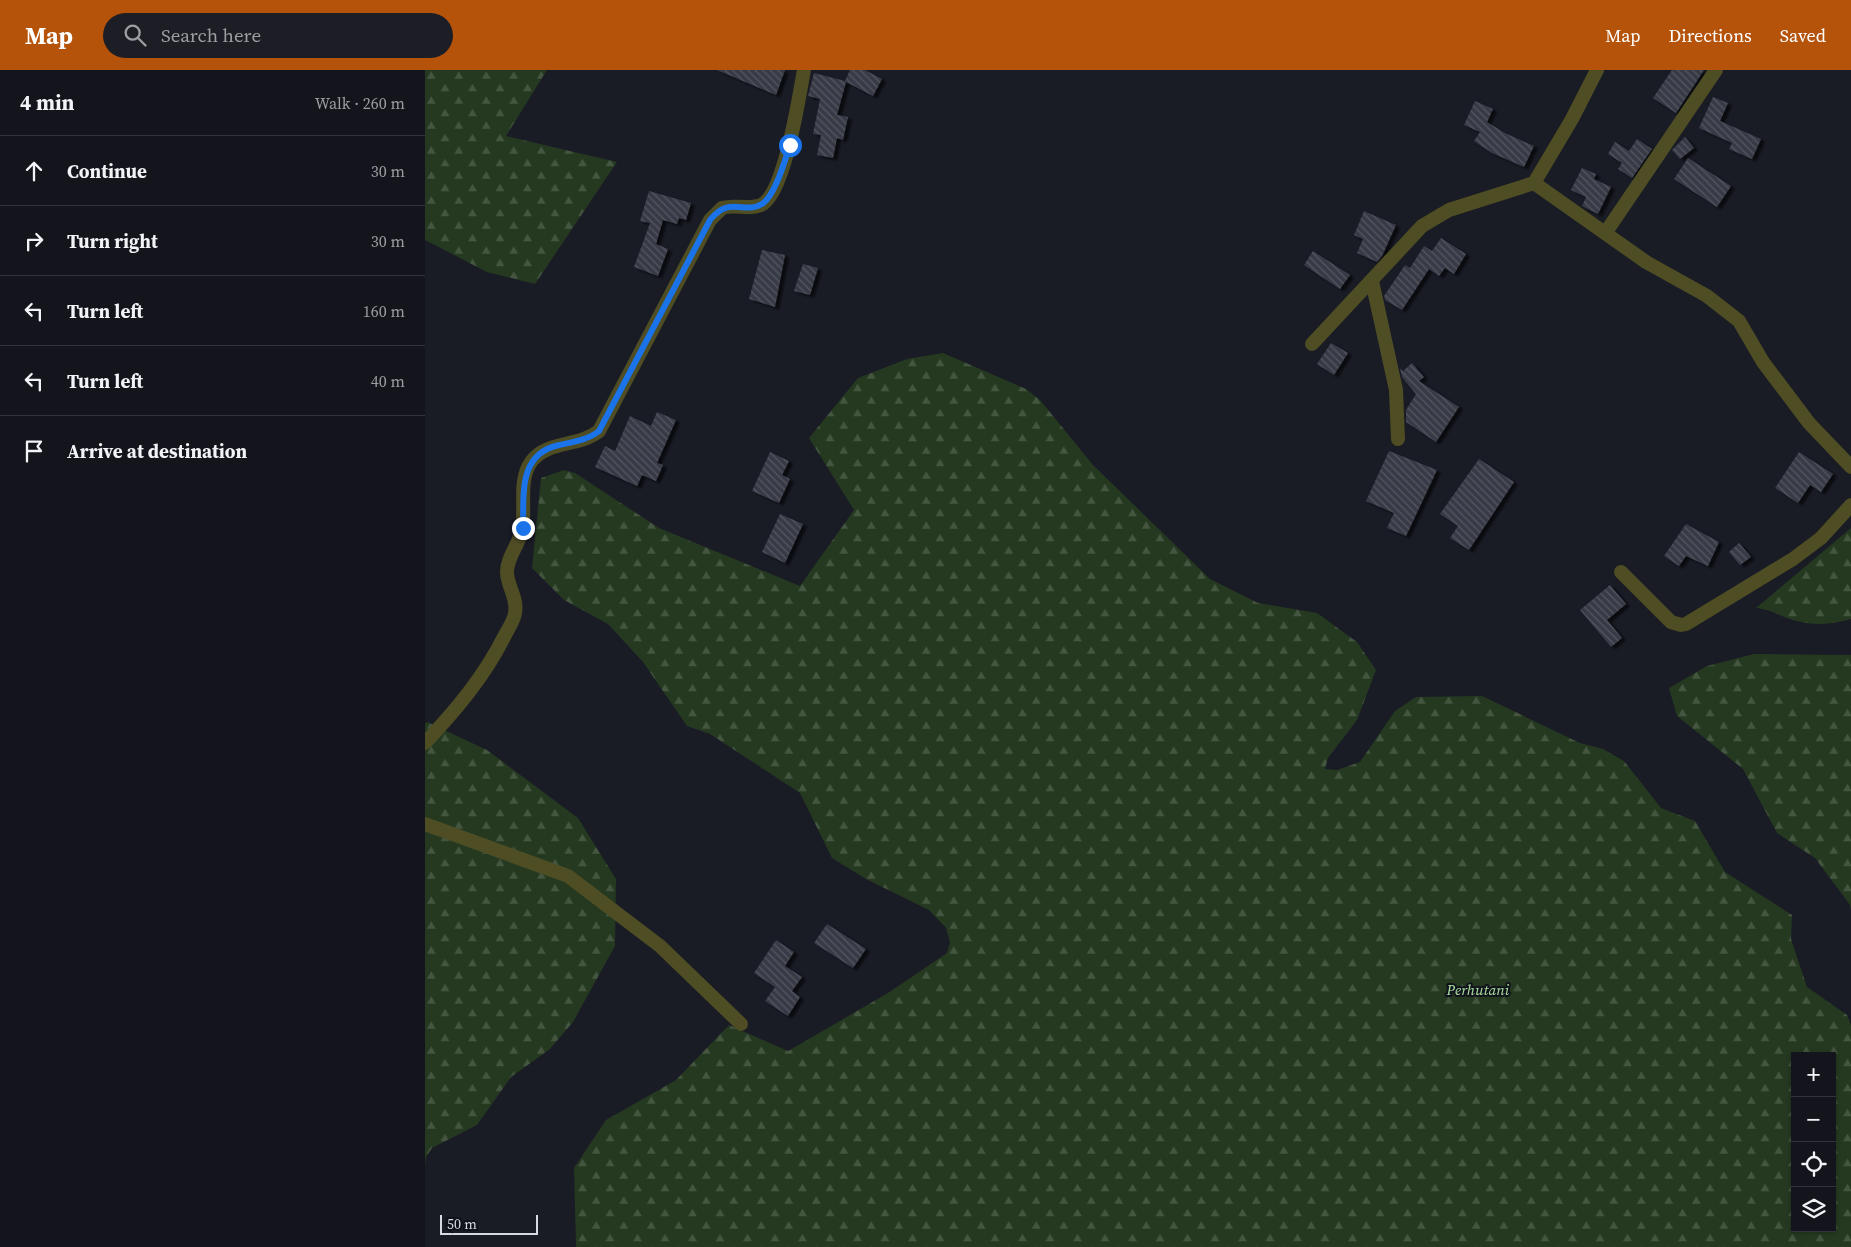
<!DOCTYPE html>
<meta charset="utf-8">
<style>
:root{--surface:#13141c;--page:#1c1d25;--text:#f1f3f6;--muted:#9d9ea3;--line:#32333b;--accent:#b45309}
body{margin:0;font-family:"Source Serif 4",serif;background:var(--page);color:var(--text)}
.controls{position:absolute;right:15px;bottom:15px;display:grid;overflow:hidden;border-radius:0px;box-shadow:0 1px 4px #0004}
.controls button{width:45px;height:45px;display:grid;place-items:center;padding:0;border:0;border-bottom:1px solid var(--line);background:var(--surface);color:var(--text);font:25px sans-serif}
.scale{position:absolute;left:15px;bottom:12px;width:98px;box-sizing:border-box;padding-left:5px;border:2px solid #d8dae1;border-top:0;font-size:14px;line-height:18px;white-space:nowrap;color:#d8dae1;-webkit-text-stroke:4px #10121b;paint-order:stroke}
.stop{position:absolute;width:15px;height:15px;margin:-11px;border:4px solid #1a73e8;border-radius:50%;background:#fff}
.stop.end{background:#1a73e8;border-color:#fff;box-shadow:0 1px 5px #0008}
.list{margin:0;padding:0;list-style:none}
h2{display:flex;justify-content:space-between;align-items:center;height:65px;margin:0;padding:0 20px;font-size:21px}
h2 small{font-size:16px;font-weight:400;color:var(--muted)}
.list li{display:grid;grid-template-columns:32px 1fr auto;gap:15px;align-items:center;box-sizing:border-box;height:70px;padding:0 20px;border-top:1px solid var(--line)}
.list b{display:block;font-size:19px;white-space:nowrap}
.list em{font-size:16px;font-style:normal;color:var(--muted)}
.icon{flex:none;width:28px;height:28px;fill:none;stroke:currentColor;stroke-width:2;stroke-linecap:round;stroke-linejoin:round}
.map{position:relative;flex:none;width:1426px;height:1177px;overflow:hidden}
header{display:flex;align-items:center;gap:30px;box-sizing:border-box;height:70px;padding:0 25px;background:var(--accent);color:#fff}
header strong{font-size:24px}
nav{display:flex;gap:28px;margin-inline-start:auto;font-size:18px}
.search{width:350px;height:45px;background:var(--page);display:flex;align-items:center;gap:12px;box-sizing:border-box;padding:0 18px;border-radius:28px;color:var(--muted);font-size:19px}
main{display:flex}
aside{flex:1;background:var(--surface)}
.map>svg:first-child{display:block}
.forest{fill:url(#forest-firs);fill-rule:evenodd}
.building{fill:url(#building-back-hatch);filter:url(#shadow)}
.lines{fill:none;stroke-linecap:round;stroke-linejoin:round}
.minor{stroke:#4f4d24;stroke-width:14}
.route{stroke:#1a73e8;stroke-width:6}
.labels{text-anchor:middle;stroke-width:4;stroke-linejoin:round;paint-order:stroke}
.park-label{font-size:15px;font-style:italic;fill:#ace1a1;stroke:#10121b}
</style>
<header>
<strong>Map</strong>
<div class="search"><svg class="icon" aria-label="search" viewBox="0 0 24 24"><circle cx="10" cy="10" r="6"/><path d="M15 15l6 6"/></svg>Search here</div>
<nav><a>Map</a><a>Directions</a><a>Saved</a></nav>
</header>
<main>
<aside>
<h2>4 min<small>Walk · 260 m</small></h2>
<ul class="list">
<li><svg class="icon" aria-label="ahead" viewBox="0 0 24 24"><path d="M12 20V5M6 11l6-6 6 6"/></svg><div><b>Continue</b></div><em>30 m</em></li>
<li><svg class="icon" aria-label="right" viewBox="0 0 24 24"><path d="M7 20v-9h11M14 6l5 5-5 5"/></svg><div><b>Turn right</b></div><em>30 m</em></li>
<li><svg class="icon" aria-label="left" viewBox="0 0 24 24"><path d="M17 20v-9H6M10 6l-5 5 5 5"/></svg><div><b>Turn left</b></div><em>160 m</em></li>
<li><svg class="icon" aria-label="left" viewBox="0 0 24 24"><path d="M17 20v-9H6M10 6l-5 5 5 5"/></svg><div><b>Turn left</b></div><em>40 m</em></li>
<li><svg class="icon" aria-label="arrive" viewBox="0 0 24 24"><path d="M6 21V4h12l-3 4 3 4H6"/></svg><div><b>Arrive at destination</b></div></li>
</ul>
</aside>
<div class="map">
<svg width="1426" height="1177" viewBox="0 0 1426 1177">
<defs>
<pattern id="forest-firs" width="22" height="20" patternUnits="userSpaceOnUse" patternTransform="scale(1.25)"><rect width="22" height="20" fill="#253920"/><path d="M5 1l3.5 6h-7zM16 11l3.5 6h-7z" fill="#445540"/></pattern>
<pattern id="building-back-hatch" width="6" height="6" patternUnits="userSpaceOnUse" patternTransform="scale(1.25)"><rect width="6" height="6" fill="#383b46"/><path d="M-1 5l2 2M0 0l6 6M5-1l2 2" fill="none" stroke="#545760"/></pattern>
<filter id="shadow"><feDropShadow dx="4" dy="2.5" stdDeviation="1" flood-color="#0009"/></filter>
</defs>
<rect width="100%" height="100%" fill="#191b25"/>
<g class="forest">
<polygon points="0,0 122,0 81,66 192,92 110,214 62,202 0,170"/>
<path d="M518 283 601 319 615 330 668 395 785 509 833 533 892 543 932 572 951 600 932 650 903 688 900 699 912 700 935 692 970 641 991 627 1057 626 1155 673 1178 679 1199 691 1236 738 1270 751 1300 802 1367 845 1366 869 1382 917 1422 945 1426 955V1177H151L149 1098 181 1050 251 1010 304 955 363 981 463 923 522 883 525 872 521 858 504 840 441 809 407 788 375 723 285 664 262 656 218 592 183 554 139 530 107 498 116 408 139 400 150 403 234 458 375 516 429 440 384 368 433 308 482 289ZM1370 986H1407V1158H1370Z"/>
<path d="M1426 458V549C1408 554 1391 556 1372 551 1357 548 1347 539 1331 538Z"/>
<polygon points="1329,584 1426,585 1426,841 1425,835 1390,788 1352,763 1318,699 1252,646 1244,618 1282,596"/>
<polygon points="2,652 62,680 153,748 191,809 190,876 148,952 125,979 86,1007 52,1055 7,1078 1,1087 0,1096 0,654"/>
</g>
<g class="building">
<polygon points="292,0 360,0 351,25"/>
<polygon points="425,0 440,0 457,9 448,26 421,12 412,45 423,47 418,70 412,68 408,88 392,85 396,65 388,64 395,29 383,26 389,3 420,11"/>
<polygon points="1247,0 1279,0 1251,43 1228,28"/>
<polygon points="1288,27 1303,33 1295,51 1336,69 1327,89 1304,79 1307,73 1274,58"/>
<polygon points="1050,31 1068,39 1062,52 1080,63 1109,76 1099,97 1067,83 1049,71 1055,62 1039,55"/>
<polygon points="1260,67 1269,78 1255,89 1247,80"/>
<polygon points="1212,69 1227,79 1207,108 1193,99 1197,93 1183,84 1190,72 1204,81"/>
<polygon points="1263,88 1306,116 1292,137 1249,109"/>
<polygon points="1157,98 1171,104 1169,109 1186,117 1173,144 1157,136 1161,127 1146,120"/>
<polygon points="224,121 266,133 261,150 254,148 252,154 238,150 231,174 243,179 233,206 209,197 225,153 215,151"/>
<polygon points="939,141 971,155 957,186 952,192 932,183 938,169 929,165"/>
<polygon points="1016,168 1041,184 1029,204 1020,198 1014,206 1004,199 977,240 960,230 959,226 980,195 985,198 999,176 1007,181"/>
<polygon points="337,180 360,185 350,237 324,229"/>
<polygon points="888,181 925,205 915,219 879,195"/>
<polygon points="378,194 393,198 385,225 369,221"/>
<polygon points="906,273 923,283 909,305 892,294"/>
<polygon points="987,293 999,307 994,311 1034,337 1011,372 981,352 981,340 991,324 977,307 975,298 978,301"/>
<polygon points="232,342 251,350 232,393 238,395 231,411 217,405 212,416 170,397 180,376 190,381 205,346 226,356"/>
<polygon points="964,381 1012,400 981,466 962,458 969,443 941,431"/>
<polygon points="345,382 364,391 357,405 365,409 354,433 327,421"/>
<polygon points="1374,382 1408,404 1396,422 1385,415 1373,433 1350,418"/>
<polygon points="1054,389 1089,412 1044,480 1025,468 1033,456 1015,444"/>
<polygon points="355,444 378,454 360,493 337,482"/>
<polygon points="1261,454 1294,472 1283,496 1261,486 1254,496 1239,486"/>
<polygon points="1314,473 1326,487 1315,495 1304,482"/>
<polygon points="1185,515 1201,534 1182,550 1197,568 1186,577 1155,540"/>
<polygon points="402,854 441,879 428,898 389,873"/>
<polygon points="351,870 369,882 360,896 377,907 367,921 375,927 363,946 340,931 350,917 329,903"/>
</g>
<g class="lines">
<g class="minor">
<polyline points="1109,113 1221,192 1282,226 1314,251 1338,292 1384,353 1426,397"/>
<polyline points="1181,162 1291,0"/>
<polyline points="947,211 971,320 973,369"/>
<polyline points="887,274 997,156 1024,140 1109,113 1147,49 1172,0"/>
<polyline points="1196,502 1246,552 1256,555 1261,554 1368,489 1396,468 1426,435"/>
<path d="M0 673C30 641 59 607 79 567 83 559 89 551 90 543 93 528 82 516 82 502 82 486 95 474 97 459 101 439 93 410 106 392 122 370 154 377 174 361L285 150 297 138C309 134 324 140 336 135 360 124 374 26 379 0"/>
<polyline points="0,754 143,806 235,876 316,954"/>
</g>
</g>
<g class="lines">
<path class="route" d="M98 458C99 424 93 384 134 375 148 372 163 370 174 361L285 150C305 125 319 145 337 134 350 126 360 90 365 75"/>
</g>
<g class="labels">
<g class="park-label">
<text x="1053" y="925">Perhutani</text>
</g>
</g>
</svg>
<div class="controls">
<button>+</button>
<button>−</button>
<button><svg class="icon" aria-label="locate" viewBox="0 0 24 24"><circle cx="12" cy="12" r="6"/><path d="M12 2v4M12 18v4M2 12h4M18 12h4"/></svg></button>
<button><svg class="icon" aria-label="layers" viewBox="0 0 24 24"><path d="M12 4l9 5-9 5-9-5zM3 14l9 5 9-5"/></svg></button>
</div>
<div class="scale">50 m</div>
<div class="stop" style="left:365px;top:75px"></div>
<div class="stop end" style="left:98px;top:458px"></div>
</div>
</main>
